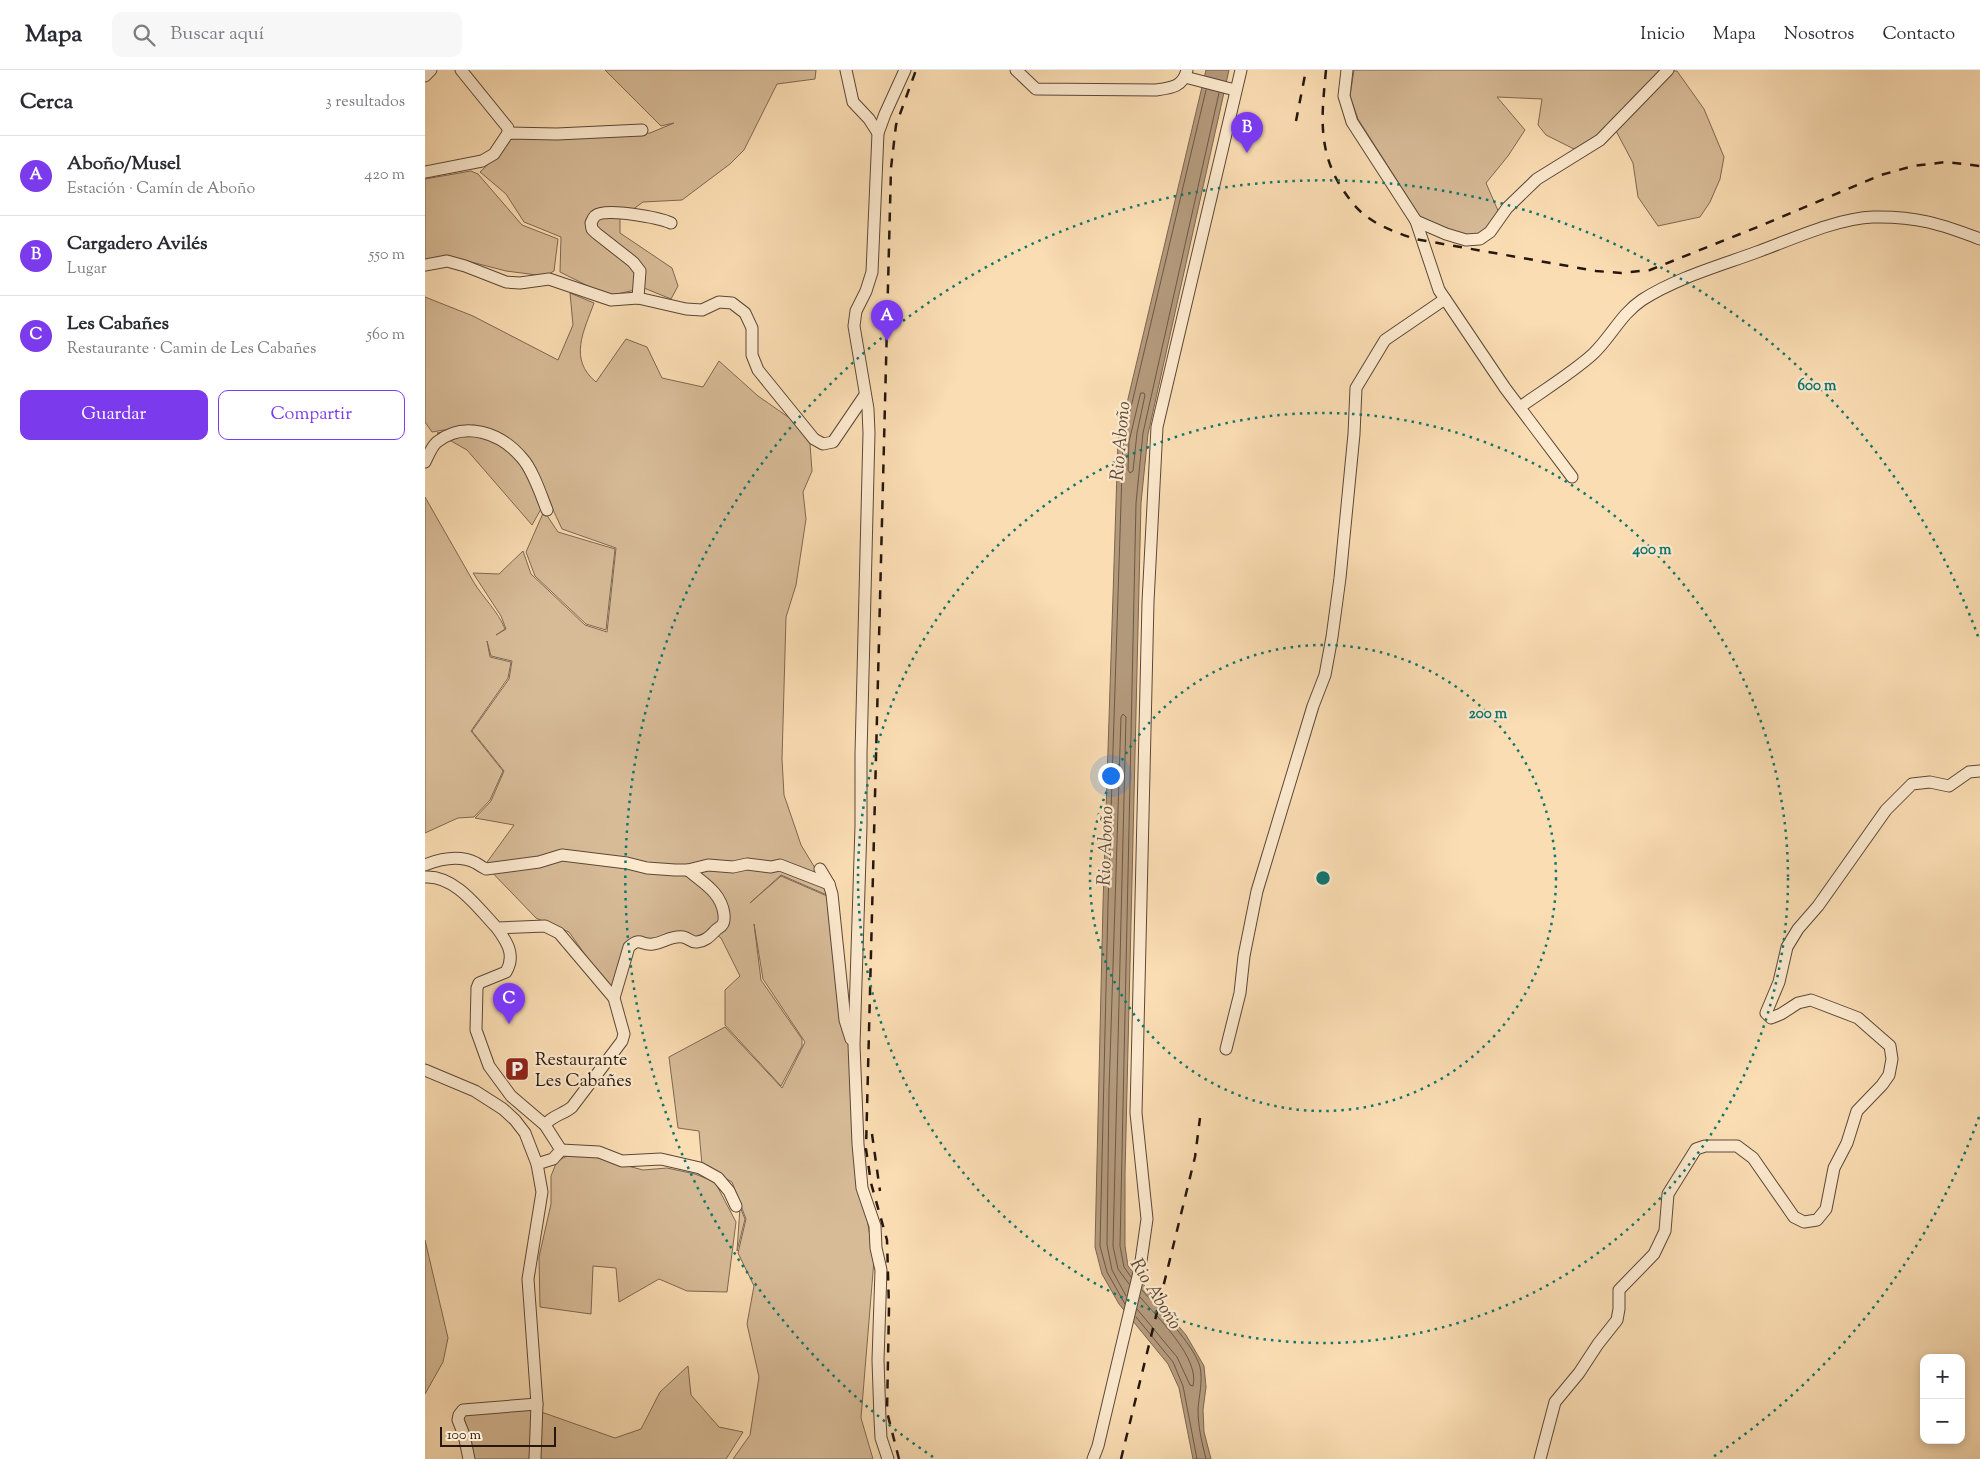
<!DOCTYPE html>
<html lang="es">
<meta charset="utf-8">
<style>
:root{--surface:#fff;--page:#f7f7f7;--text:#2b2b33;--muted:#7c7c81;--line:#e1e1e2;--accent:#7c3aed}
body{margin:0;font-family:"Sorts Mill Goudy",serif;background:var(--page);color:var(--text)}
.controls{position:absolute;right:15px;bottom:15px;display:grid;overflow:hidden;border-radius:10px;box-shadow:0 2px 8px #0003}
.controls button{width:45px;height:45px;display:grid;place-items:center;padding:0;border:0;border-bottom:1px solid var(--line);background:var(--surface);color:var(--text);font:25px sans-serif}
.scale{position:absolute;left:15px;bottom:12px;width:116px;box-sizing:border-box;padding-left:5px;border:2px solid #26160f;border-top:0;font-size:14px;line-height:18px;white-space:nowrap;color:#26160f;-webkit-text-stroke:4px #fce9ce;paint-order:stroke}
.you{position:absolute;left:685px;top:705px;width:18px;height:18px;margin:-12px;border:4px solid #fff;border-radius:50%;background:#1a73e8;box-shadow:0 0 0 8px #1a73e833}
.badge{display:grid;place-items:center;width:32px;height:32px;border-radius:50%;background:var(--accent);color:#fff;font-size:16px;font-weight:700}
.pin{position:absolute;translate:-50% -41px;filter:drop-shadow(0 1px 2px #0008)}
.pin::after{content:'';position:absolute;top:26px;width:18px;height:15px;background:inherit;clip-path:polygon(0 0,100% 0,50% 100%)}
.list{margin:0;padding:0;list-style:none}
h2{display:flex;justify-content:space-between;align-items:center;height:65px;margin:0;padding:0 20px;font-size:21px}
h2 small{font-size:16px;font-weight:400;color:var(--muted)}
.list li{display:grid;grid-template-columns:32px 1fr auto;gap:15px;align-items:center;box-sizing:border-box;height:80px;padding:0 20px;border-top:1px solid var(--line)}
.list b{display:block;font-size:19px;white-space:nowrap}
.list p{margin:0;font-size:16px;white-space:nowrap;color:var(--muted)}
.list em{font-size:16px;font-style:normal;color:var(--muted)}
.actions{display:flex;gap:10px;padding:15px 20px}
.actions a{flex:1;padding:11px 0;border:1px solid var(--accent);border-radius:10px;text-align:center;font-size:18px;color:var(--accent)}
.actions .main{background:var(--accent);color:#fff}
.icon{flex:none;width:28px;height:28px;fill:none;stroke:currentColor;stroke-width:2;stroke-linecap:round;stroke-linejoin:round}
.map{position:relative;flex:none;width:1555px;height:1389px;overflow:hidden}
header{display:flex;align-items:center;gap:30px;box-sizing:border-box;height:70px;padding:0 25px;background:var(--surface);border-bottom:1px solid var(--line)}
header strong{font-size:24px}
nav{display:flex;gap:28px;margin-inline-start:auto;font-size:18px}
.search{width:350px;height:45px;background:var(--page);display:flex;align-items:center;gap:12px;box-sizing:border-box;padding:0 18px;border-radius:10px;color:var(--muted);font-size:19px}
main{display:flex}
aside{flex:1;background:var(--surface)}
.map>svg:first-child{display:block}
.green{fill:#d7bb97;stroke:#7e6853}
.water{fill:#b3997b;stroke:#7b6550}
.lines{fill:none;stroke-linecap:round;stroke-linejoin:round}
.shore{stroke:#6c5845;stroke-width:1}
.minor-casing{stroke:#5b4838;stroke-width:13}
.minor{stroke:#fce9ce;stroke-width:11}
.rail{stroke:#26160f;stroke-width:2.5;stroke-dasharray:9 9;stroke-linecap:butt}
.ring{fill:none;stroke:#0f766e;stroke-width:2.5;stroke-dasharray:2.5 5}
.labels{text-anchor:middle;stroke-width:4.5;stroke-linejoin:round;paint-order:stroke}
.poi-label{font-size:18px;fill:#26160f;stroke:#fce9ce;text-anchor:start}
.water-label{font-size:19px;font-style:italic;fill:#5e4a3a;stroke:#fce9ce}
.centre{fill:#0f766e;stroke:#fce9ce;stroke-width:2.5}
.ring-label{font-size:15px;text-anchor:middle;font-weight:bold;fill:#0f766e;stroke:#fce9ce;stroke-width:4.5;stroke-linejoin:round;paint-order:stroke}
</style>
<header>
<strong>Mapa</strong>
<div class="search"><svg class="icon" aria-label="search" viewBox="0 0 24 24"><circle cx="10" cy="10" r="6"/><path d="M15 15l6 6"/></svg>Buscar aquí</div>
<nav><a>Inicio</a><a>Mapa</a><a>Nosotros</a><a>Contacto</a></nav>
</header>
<main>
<aside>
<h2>Cerca<small>3 resultados</small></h2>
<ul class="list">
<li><span class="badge">A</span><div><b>Aboño/Musel</b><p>Estación · Camín de Aboño</p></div><em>420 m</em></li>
<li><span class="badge">B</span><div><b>Cargadero Avilés</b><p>Lugar</p></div><em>550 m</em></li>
<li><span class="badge">C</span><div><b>Les Cabañes</b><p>Restaurante · Camin de Les Cabañes</p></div><em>560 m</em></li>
</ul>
<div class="actions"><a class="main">Guardar</a><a>Compartir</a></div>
</aside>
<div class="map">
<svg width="1555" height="1389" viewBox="0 0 1555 1389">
<rect width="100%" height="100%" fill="#fbddb3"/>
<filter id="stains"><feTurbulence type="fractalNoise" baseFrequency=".004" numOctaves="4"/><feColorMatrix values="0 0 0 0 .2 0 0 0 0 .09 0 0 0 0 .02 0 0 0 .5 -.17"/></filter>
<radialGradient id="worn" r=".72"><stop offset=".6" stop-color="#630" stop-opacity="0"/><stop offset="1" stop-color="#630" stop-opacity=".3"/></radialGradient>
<g class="green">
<polygon points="180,0 391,0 390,9 352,14 319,80 305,94 257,130 218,132 195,149 195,163 247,198 253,216 246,229 219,218 183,226 135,202 136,167 99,152 81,124 55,102 76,82 86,66 122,69 225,63 249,53 236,56"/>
<polygon points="929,0 1235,0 1172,65 1149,79 1121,65 1113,55 1117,29 1072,27 1100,60 1083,86 1061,113 1074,143 1063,159 1052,167 1042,166 996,148 933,49 925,26"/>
<polygon points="1246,1 1252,1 1279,39 1299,87 1295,109 1285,132 1275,147 1233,156 1213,127 1208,93 1190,59"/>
<polygon points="46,101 53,104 97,155 133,169 129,201 120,206 81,201 27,187 0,191 0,109"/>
<path d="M145 223 169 233C159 261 143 289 171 312L201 269 222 277 237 308 278 317 294 291 333 326 366 349 385 374 387 401 378 422 381 449 371 515 361 547 357 689 359 725 372 763 376 775 393 803 402 825 356 805 325 833 356 806 402 826 416 955 425 978 432 1090 449 1190 436 1348 448 1389H308L325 1365 334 1307 322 1254 329 1216 313 1183 321 1149 307 1112 277 1095 274 1061 253 1058 244 987 300 957 357 1018 380 972 338 909 329 854 336 910 377 969V976L356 1016 300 955V920L315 906 296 868 286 861 271 870 226 873 212 868 186 921 144 862 111 848 60 795 89 755 50 748 66 731 79 701 47 661 84 609 87 591 66 586 62 571 65 587 86 592 83 608 46 661 78 701 65 730 49 747 33 748 0 763V427C16 455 32 483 48 511 58 528 73 541 80 559L71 565 81 559 76 546 48 503 74 504 98 481 106 504 160 555 182 562 191 478 137 459 105 390 77 364 49 355 7 362 0 352V227L48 246 133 290 148 255Z"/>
<polygon points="49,356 104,390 116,439 107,455 42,380 12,363"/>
<polygon points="119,441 133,462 190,479 181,560 161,554 110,506 101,482"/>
<polygon points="150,1082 218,1100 242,1098 270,1104 290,1112 311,1152 302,1222 262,1221 234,1209 194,1232 191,1198 168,1196 166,1244 115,1237 114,1187 126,1134 126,1106 132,1091"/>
<polygon points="315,1137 320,1149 312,1181"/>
<polygon points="0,1170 23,1268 18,1292 0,1324"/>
<polygon points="263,1296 266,1325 294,1357 318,1362 301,1389 46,1389 34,1350 39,1343 105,1338 190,1368 216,1359 235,1322"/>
</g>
<polygon class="water" points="781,0 804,0 723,364 716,433 700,1104 700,1176 703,1196 761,1265 779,1296 781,1317 778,1340 779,1362 786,1389 768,1389 754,1318 743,1294 694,1234 677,1204 670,1177 678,834 693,371"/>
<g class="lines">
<g class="shore">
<polygon points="716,323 719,323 720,325 712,363 708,401 705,403 703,400 704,372"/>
<polyline points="706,1207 699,1197 695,1176 711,433 718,363 794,23"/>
<path d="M717 1220C733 1239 769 1274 775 1297 778 1311 774 1326 773 1339 773 1357 777 1373 781 1389"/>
<polyline points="701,1226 687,1200 682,1175 684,1021 696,647 698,644 701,647 688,1176 693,1199 704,1214"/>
<polyline points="700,1234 682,1202 675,1176 683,834 698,371 781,20"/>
<path d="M712 1239 752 1287 765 1315 768 1316C775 1288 733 1248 715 1227"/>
<polyline points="711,1247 748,1292 758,1316 772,1389"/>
</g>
<defs>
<g id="minor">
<polyline points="36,0 83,58 83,63"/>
<polyline points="421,0 428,32 444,49 453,63"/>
<path d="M591 0 611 19 731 20C746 18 758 17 762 0"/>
<polyline points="922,0 919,26 927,52 991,151 1014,220 1080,318 1147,407"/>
<polyline points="0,6 6,0"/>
<polyline points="760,7 810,20"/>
<polyline points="0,102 57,91 69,84 83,63 132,64 217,60"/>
<polyline points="991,151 1021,164 1041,170 1055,169 1065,162 1082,138 1112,109 1175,70 1243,0"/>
<polyline points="0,195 22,191 40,196 81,212 95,213 124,209 186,230 213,228 261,239 277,240 294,232 307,233 320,243 327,258 327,285 333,300 389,369 398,374 408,372 440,325"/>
<path d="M213 228 215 201 208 192 171 163 167 159 166 153C167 151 168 148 170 146 180 137 235 148 246 153"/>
<path d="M1095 337C1119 320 1147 303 1168 284 1186 267 1196 244 1217 230 1251 208 1294 196 1332 182 1365 170 1413 148 1448 147 1491 146 1516 154 1555 169"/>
<path d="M0 392C3 386 7 376 12 372 40 350 76 363 97 388 108 400 116 425 122 440"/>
<path d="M0 795C15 789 35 785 51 793 54 795 57 797 61 799L114 792 137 785 202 793 222 798 250 800H263L283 795 308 797 322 794 346 797 355 795 404 814"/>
<polyline points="395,799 404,814 407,824 420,950 426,969"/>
<path d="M0 807C30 805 53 838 72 858L120 856 134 863 189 928"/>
<path d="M72 858C82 872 91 885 81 902L54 913 52 918 51 960 64 996 86 1026 120 1055 136 1080"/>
<polyline points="801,979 815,923 819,886 832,821 888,636 900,605 907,567 915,508 929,364 931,318 960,270 1020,229"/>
<polyline points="0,1000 50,1021 78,1039 90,1050 100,1063 112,1094 117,1122 103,1209 112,1334 110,1389"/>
<path d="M120 1055C126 1046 139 1044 147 1037L197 971 199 964 189 928 204 877C216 866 216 876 228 874 238 873 247 865 258 867 264 868 266 873 272 872 281 871 285 866 291 860 293 858 296 857 297 855 300 852 299 847 299 844 296 822 278 813 263 800"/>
<polyline points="112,1094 128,1089 136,1080 174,1082 197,1091 236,1089 275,1098 293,1108 304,1121 311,1136"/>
<polyline points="44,1389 39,1365 33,1350 34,1345 38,1340 112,1334"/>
<polyline points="463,1389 456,1368 455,1349 453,1290 456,1200 451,1178 450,1156 437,1118 433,1074 429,975 436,756 436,684 444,363 443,339 429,256 431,241 441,221 447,202 453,63 460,44 480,0"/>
<polyline points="668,1389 673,1376 715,1198 722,1149 711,1043 723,532 732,357 816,0"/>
<polyline points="1115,1389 1130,1332 1154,1303 1173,1274 1192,1250 1194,1239 1194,1220 1229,1184 1240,1161 1243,1124 1271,1079 1280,1076 1312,1076 1328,1088 1369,1147 1379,1152 1392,1150 1401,1139 1409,1098 1422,1073 1432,1041 1457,1015 1464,1005 1467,989 1465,976 1433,948 1386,930 1373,933 1356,944 1346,948 1341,943 1354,912 1362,877 1373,859 1393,836 1461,740 1487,714 1505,712 1524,716 1544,702 1555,701"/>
</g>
</defs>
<use href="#minor" class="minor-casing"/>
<use href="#minor" class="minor"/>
<g class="rail">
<path d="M901 0C897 43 892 78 916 117 923 127 930 138 941 146 955 157 973 163 990 169L1171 201 1196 203 1225 200 1340 154 1456 105 1488 96 1521 92 1555 96"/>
<polyline points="871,51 881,0"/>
<polyline points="447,1064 455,1121"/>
<polyline points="474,1389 462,1342 464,1238 462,1170 446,1113 441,1079 466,98 471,55 491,0"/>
<polyline points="696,1389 770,1087 775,1048"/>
</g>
</g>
<g class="ring">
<circle cx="898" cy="808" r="233"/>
<circle cx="898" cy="808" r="465"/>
<path d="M1554 1047A698 698 0 0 1 1288 1387M508 1387A698 698 0 1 1 1554 569"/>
</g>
<defs>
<symbol id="parking-square" viewBox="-11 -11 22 22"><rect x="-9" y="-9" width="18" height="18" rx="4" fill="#8f2418" stroke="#fce9ce"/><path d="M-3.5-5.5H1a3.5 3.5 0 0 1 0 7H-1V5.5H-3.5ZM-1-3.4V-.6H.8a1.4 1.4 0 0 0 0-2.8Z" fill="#fff"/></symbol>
</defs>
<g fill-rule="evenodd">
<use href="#parking-square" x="78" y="985" width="28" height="28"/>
</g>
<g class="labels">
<g class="poi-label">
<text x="110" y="995">Restaurante<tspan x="110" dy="21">Les Cabañes</tspan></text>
</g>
<g class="water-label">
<text transform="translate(694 371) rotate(-85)" y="7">Rio Aboño</text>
<text transform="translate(679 776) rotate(-88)" y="7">Rio Aboño</text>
<text transform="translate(732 1223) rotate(58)" y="7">Rio Aboño</text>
</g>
</g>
<circle cx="898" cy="808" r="8" class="centre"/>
<g class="ring-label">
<text x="1392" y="320">600 m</text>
<text x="1227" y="484">400 m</text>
<text x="1063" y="648">200 m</text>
</g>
<rect width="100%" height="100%" filter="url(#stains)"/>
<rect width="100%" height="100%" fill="url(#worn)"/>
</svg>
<div class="controls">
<button>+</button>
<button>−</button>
</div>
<div class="scale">100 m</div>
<div class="you"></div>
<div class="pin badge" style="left:462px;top:271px">A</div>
<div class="pin badge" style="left:822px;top:83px">B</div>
<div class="pin badge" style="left:84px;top:954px">C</div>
</div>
</main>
